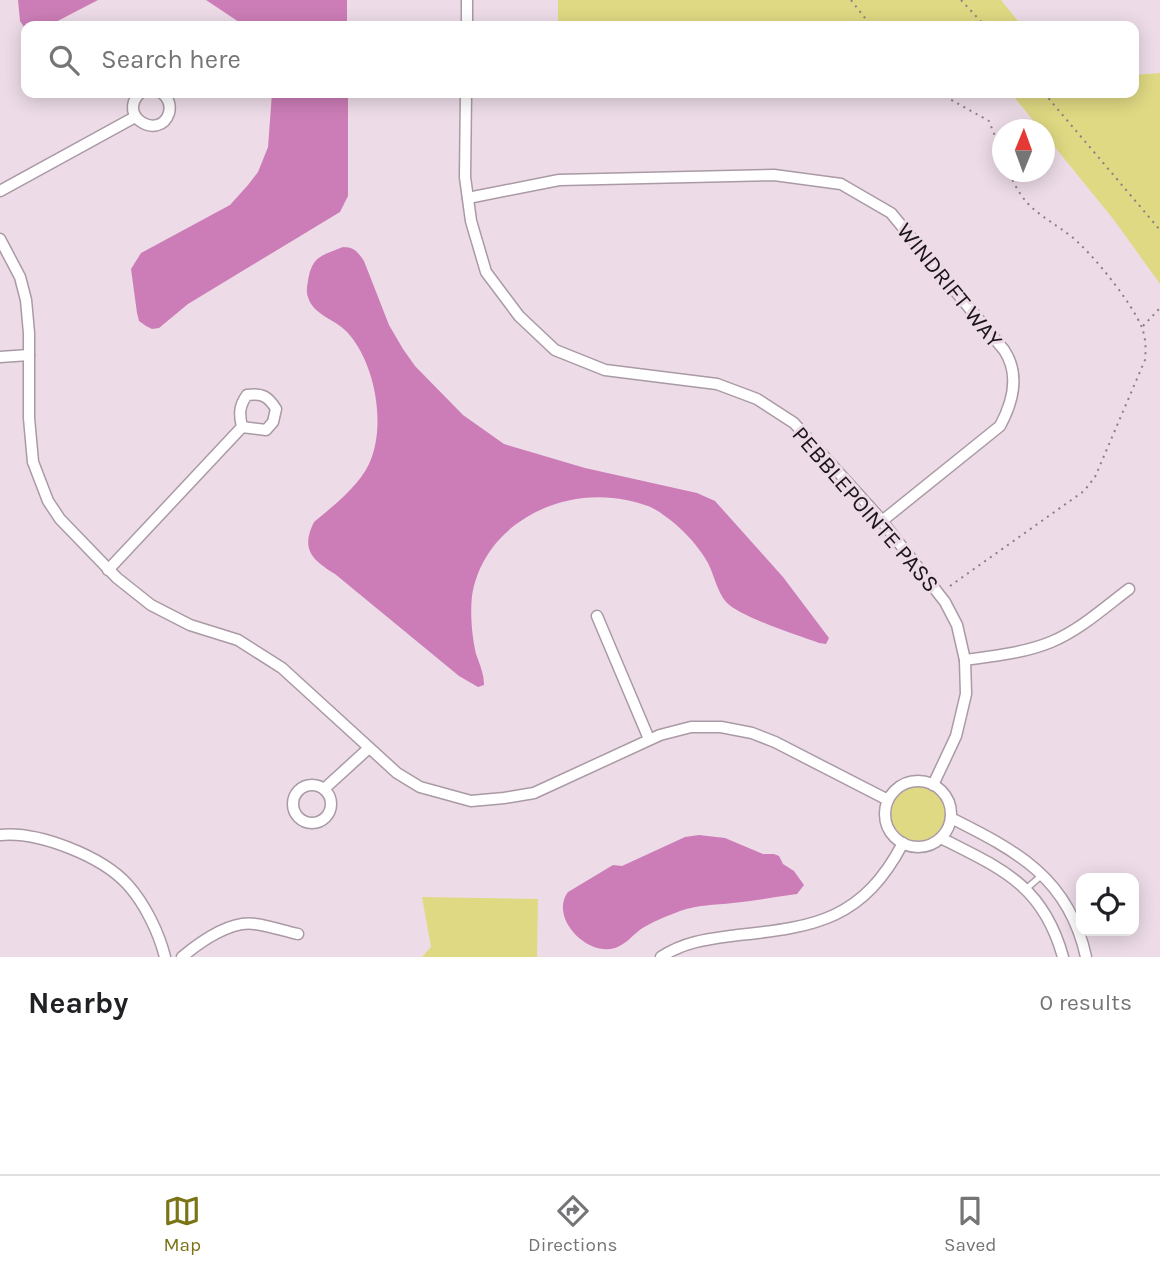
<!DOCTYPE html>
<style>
:root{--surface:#fff;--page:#f2f2f2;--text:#202124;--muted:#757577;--line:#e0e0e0;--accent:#7b7417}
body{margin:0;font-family:Karla,sans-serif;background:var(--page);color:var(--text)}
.controls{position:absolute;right:21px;bottom:21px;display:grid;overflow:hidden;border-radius:14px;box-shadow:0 4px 18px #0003}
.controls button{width:63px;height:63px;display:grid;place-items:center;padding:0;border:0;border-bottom:2px solid var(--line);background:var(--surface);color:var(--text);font:35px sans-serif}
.compass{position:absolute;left:992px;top:119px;width:63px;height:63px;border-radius:50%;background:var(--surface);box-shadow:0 4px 18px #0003;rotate:1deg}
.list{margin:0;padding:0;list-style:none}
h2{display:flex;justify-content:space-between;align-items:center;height:91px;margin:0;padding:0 28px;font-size:30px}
h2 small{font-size:23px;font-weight:400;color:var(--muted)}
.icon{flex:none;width:38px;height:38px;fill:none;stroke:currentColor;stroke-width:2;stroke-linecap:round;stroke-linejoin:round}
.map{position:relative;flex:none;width:1160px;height:957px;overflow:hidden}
.search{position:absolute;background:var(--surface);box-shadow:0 4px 18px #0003;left:21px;right:21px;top:21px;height:77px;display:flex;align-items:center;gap:18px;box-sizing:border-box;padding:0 24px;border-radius:14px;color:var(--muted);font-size:26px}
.sheet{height:217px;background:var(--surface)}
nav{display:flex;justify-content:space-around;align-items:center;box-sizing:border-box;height:98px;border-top:2px solid var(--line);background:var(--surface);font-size:19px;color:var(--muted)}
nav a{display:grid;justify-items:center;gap:4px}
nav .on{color:var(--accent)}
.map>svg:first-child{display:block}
.green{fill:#dfd983}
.water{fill:#cc7db7}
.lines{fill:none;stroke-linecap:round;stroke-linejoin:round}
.lane-casing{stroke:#aa9aa5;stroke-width:8}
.street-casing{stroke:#aa9aa5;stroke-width:13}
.path{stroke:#8a7e86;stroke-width:2;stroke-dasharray:2 5;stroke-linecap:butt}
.lane{stroke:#fff;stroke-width:5}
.street{stroke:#fff;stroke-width:10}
.labels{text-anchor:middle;stroke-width:6;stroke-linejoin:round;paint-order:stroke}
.street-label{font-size:23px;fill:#1b1519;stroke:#eddce8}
</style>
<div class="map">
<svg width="1160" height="957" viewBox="0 0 1160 957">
<rect width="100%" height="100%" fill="#eddce8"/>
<g class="green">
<polygon points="558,0 1001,0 1022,26 558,26"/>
<polygon points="1160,73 1160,284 1114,220 1045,135 1044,130 1040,129 1011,93 1134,93 1134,75"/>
<circle cx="918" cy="814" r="27"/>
<polygon points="422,897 538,899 537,957 422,957 431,947"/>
</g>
<g class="water">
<polygon points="18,0 98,0 48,26 26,26 26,30 20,21"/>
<polygon points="206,0 347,0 347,26 245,26"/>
<polygon points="272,93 348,93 348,196 340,212 188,304 159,328 152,329 146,326 139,321 137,313 131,269 141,253 230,205 248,185 258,172 268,147"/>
<path d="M343 247C354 247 358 252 364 261L389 325 403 349 415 366 463 415 504 444 585 468 697 493 715 501 783 577 829 638 826 644 819 643C797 635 740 617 726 602 717 591 714 575 708 563 697 543 676 522 656 510 648 505 636 502 626 500 560 486 483 525 472 596 470 614 472 637 476 654 480 665 484 674 484 685L478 687 459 676 335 574C313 560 300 550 314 522 333 506 358 487 369 464 387 426 375 362 347 332 335 319 313 315 308 297 306 292 307 286 308 281 312 256 321 256 343 247Z"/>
<path d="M699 835 725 838 763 854H774L779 856 783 864 794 871 804 885 797 894C775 897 754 901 733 903 715 905 697 905 680 911 667 916 652 922 641 929 633 935 625 945 615 948 587 957 549 917 568 892L613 865 622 866 685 837Z"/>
</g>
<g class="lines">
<defs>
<polyline id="lane" points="1026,889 1042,875"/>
<g id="street">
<polyline points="467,26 467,0"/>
<path d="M140 93C116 117 160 141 169 113 171 105 168 98 162 93"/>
<polyline points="466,93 465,177 471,221 486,272 519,316 555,350 605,370 717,384 757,399 794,423 878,516 945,602 957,625 965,660 966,694 956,736 933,785"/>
<polyline points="0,191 135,117"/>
<path d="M468 198 559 180 774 175 841 184 891 213 1004 350C1020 374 1013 402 1000 426L882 521"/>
<polyline points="0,239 20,277 26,300 29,333 29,418 33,462 48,501 60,519 117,578 151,605 190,625 238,640 282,668 397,773 420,787 471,801 504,798 534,793 660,735 691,727 721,727 752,733 775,742 888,800"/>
<polyline points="0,357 29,355"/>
<path d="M108 570 242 427C239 414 239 406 247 395 262 393 268 396 276 409L273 422 266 430 242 427"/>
<polyline points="597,616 649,739"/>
<path d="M965 660C994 656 1024 653 1051 642 1080 630 1105 607 1129 589"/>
<circle cx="918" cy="814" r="33"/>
<circle cx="312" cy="804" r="19"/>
<polyline points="324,789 369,748"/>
<path d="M951 818C1017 851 1069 878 1086 957"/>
<path d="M0 835C38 831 102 856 128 885 145 904 159 933 165 957"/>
<path d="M941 838C1002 869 1043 885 1063 957"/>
<path d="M182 957C200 942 231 920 255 924 270 926 284 931 298 934"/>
<path d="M661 957C685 941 709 939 738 935 817 927 863 919 903 843"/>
</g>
</defs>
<use href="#lane" class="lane-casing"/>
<use href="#street" class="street-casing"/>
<g class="path">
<polyline points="851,0 871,26"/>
<polyline points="961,0 985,26"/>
<polyline points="939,93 989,121 1002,154"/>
<polyline points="1044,93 1160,230"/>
<polyline points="1143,326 1160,308"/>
<path d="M950 586 1084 491 1095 477 1145 360C1146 349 1146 339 1142 328 1133 304 1092 253 1072 237 1041 213 1025 211 1009 172"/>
</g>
<use href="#lane" class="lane"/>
<use href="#street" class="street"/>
</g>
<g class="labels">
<g class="street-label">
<text transform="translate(950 285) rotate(51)" y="8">WINDRIFT WAY</text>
<text transform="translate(866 509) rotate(49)" y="8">PEBBLEPOINTE PASS</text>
</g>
</g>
</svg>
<div class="controls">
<button><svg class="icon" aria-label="locate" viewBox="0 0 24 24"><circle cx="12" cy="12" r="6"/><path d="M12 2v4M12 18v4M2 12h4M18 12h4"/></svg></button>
</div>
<svg class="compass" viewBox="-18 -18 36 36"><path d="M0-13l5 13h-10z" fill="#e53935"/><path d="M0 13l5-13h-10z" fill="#757577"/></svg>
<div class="search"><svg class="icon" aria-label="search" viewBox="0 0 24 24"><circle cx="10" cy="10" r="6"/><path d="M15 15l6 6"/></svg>Search here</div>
</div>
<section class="sheet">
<h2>Nearby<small>0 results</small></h2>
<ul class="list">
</ul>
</section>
<nav>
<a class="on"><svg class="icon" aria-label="map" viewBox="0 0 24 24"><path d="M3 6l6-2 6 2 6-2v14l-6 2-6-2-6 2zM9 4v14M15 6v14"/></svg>Map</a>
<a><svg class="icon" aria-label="directions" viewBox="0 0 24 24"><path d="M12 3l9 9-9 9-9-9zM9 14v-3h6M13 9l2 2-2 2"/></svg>Directions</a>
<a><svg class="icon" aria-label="saved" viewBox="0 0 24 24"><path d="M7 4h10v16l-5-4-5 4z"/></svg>Saved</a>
</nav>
